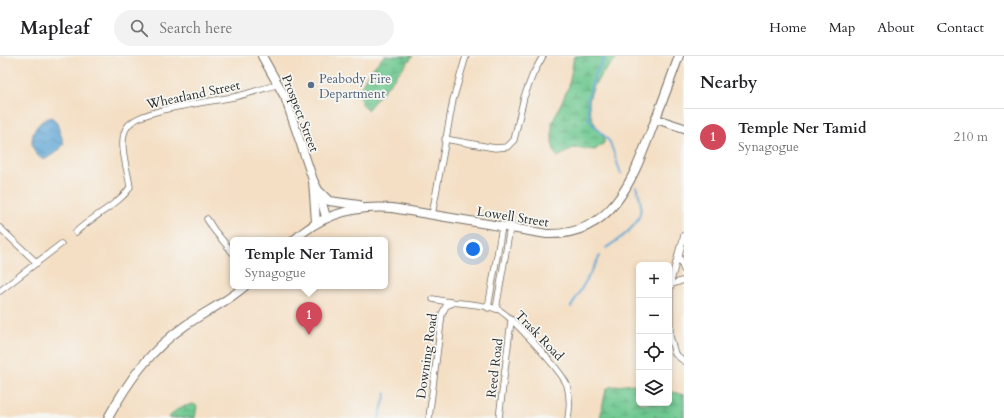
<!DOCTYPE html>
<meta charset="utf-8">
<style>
:root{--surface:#fff;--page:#f2f2f2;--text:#202124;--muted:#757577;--line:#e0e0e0;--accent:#d1495b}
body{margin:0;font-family:Cardo,serif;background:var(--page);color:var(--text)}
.controls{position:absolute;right:12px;bottom:12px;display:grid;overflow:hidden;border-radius:6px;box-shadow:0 2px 6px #0003}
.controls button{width:36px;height:36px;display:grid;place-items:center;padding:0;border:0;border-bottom:1px solid var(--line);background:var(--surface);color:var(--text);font:20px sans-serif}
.you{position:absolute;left:473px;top:193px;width:14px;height:14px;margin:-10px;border:3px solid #fff;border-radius:50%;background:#1a73e8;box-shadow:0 0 0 6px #1a73e833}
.badge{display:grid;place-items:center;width:26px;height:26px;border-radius:50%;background:var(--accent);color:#fff;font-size:13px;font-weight:700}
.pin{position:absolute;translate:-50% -33px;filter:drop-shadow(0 1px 2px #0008)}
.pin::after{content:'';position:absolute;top:21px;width:14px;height:12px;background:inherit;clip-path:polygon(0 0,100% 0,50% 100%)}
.popup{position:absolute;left:230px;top:181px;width:158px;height:52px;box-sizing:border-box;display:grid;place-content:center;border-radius:6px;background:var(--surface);filter:drop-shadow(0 1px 3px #0005);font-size:13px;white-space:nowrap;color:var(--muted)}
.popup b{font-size:15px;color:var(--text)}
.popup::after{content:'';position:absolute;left:50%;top:100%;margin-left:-8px;border:8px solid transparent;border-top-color:var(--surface)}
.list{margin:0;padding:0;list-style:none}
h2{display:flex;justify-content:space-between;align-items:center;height:52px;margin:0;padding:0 16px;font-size:17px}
h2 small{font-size:13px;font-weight:400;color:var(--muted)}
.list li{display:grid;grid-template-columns:26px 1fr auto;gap:12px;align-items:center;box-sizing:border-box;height:56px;padding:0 16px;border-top:1px solid var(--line)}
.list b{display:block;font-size:15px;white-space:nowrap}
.list p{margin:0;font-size:13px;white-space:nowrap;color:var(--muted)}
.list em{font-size:13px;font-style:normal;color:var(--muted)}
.icon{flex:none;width:22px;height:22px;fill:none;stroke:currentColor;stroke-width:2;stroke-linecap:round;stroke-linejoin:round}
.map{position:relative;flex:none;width:684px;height:362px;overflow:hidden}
header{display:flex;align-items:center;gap:24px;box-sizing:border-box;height:56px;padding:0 20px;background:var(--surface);border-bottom:1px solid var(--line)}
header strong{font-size:19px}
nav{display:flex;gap:22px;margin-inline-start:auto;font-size:14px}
.search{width:280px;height:36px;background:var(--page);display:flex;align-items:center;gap:10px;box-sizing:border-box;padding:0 14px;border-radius:22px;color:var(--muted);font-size:15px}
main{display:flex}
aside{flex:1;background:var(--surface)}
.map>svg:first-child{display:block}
.wetland{fill:url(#wetland-marsh);stroke:#4c7a5e}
.water{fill:url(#water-waves);stroke:#446880}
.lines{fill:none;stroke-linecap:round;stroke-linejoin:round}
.stream{stroke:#5ea6d5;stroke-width:2}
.street-casing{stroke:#716a61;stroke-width:7}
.secondary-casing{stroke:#716a61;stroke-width:10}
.street{stroke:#fff;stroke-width:5.5}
.secondary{stroke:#fff;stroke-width:8}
.service-dot{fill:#5c6f8a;stroke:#f6f6f2;stroke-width:1.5}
.labels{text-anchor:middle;stroke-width:3.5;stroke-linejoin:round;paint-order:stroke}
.service-label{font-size:13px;fill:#4e5e75;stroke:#f6f6f2;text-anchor:start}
.street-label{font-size:13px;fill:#2b2b2b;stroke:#f6f6f2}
</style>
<header>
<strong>Mapleaf</strong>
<div class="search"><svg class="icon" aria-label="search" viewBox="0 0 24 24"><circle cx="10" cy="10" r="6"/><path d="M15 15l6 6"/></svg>Search here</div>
<nav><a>Home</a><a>Map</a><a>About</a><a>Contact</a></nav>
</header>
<main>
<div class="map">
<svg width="684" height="362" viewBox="0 0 684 362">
<defs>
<pattern id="wetland-marsh" width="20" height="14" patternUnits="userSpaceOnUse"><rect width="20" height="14" fill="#6ec890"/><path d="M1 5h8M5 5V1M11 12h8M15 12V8" fill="none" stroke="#5ba376"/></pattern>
<pattern id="water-waves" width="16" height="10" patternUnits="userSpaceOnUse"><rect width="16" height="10" fill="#5ea6d5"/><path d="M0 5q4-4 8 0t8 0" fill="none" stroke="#4e87ad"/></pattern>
</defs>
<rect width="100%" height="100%" fill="#f6f6f2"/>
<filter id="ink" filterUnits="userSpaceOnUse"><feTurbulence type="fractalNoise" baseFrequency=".025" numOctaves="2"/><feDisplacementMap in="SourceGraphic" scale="8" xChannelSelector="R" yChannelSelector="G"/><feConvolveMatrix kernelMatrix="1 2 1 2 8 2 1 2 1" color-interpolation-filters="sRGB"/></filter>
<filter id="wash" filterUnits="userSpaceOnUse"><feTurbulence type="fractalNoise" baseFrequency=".012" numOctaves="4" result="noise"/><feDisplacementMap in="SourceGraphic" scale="16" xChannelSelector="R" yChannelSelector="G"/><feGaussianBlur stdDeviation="0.9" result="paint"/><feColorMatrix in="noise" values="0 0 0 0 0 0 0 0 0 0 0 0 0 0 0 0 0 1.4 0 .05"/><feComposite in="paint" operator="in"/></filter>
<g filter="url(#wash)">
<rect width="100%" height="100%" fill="#f4dfc4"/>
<g class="wetland">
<path d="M384 0H413L367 54C348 37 371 14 384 0Z"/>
<path d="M574 0H619C593 26 575 48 604 80V87L595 94 573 92 558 101 555 98 552 86V67L569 30Z"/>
<polygon points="633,328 639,329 639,347 669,347 669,335 684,339 684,362 600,362 606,334 609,331"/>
<polygon points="193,348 197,350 195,362 168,362 178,352"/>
</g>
<path class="water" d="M51 61 56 65 64 88 58 95 44 104C24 94 31 66 51 61Z"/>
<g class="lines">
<g class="stream">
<polyline points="605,0 594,21 588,42 589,64 610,86 621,118"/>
<path d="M606 192C629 176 651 163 636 131"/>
<polyline points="571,251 600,200"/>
<polyline points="379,362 386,337"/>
</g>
</g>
</g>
<g filter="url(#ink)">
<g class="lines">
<defs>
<g id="street">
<polyline points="445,83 495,92 507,91 514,84 524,41 533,18 543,0"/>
<polyline points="432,159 453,44 466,0"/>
<polyline points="207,163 214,174 233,197"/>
<polyline points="0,172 37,207"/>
<path d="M76 176C90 162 122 146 130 131 128 114 117 86 127 71 139 52 214 46 238 40 251 37 265 32 279 28"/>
<polyline points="684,179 679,200 684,214"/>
<polyline points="680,191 670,229 670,280 675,298 684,305"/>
<polyline points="670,229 684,224"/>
<polyline points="0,235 61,188"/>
<path d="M433 243C454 248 477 247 497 253 509 257 562 316 567 329 570 340 570 351 568 362"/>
<polyline points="488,252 502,171"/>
<polyline points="496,253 510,172"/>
<polyline points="429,362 442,258 446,250 453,247"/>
<polyline points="499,362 511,265"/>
</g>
<g id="secondary">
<polyline points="262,0 285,41 313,124 319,136 326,161"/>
<polyline points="656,63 684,72"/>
<polyline points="313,125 316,166"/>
<polyline points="320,136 329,145 359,149"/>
<path d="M294 184C322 158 354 149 392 152L547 178C612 180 632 125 651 75 661 50 670 25 679 0"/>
<path d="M108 362C128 325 151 293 186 269 206 255 227 246 245 230"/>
</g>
</defs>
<use href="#street" class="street-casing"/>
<use href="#secondary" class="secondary-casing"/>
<use href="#street" class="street"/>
<use href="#secondary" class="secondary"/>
</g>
</g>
<circle class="service-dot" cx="311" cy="29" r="4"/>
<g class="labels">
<g class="service-label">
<text x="319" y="27">Peabody Fire<tspan x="319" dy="15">Department</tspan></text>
</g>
<g class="street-label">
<text transform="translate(193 38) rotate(-12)" y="5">Wheatland Street</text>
<text transform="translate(301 57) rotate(69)" y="5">Prospect Street</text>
<text transform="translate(513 160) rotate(9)" y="5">Lowell Street</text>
<text transform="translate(540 279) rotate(46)" y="5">Trask Road</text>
<text transform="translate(426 300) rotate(-82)" y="5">Downing Road</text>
<text transform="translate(494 312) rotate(-83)" y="5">Reed Road</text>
</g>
</g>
</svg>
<div class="controls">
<button>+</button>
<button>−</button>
<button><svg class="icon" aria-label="locate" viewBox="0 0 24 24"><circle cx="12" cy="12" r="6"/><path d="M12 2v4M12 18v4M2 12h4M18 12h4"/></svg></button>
<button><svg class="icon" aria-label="layers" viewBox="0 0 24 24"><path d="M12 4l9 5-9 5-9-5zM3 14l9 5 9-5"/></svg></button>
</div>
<div class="you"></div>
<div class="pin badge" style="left:309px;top:279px">1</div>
<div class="popup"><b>Temple Ner Tamid</b>Synagogue</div>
</div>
<aside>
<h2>Nearby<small></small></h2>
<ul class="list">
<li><span class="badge">1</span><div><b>Temple Ner Tamid</b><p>Synagogue</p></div><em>210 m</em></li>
</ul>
</aside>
</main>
